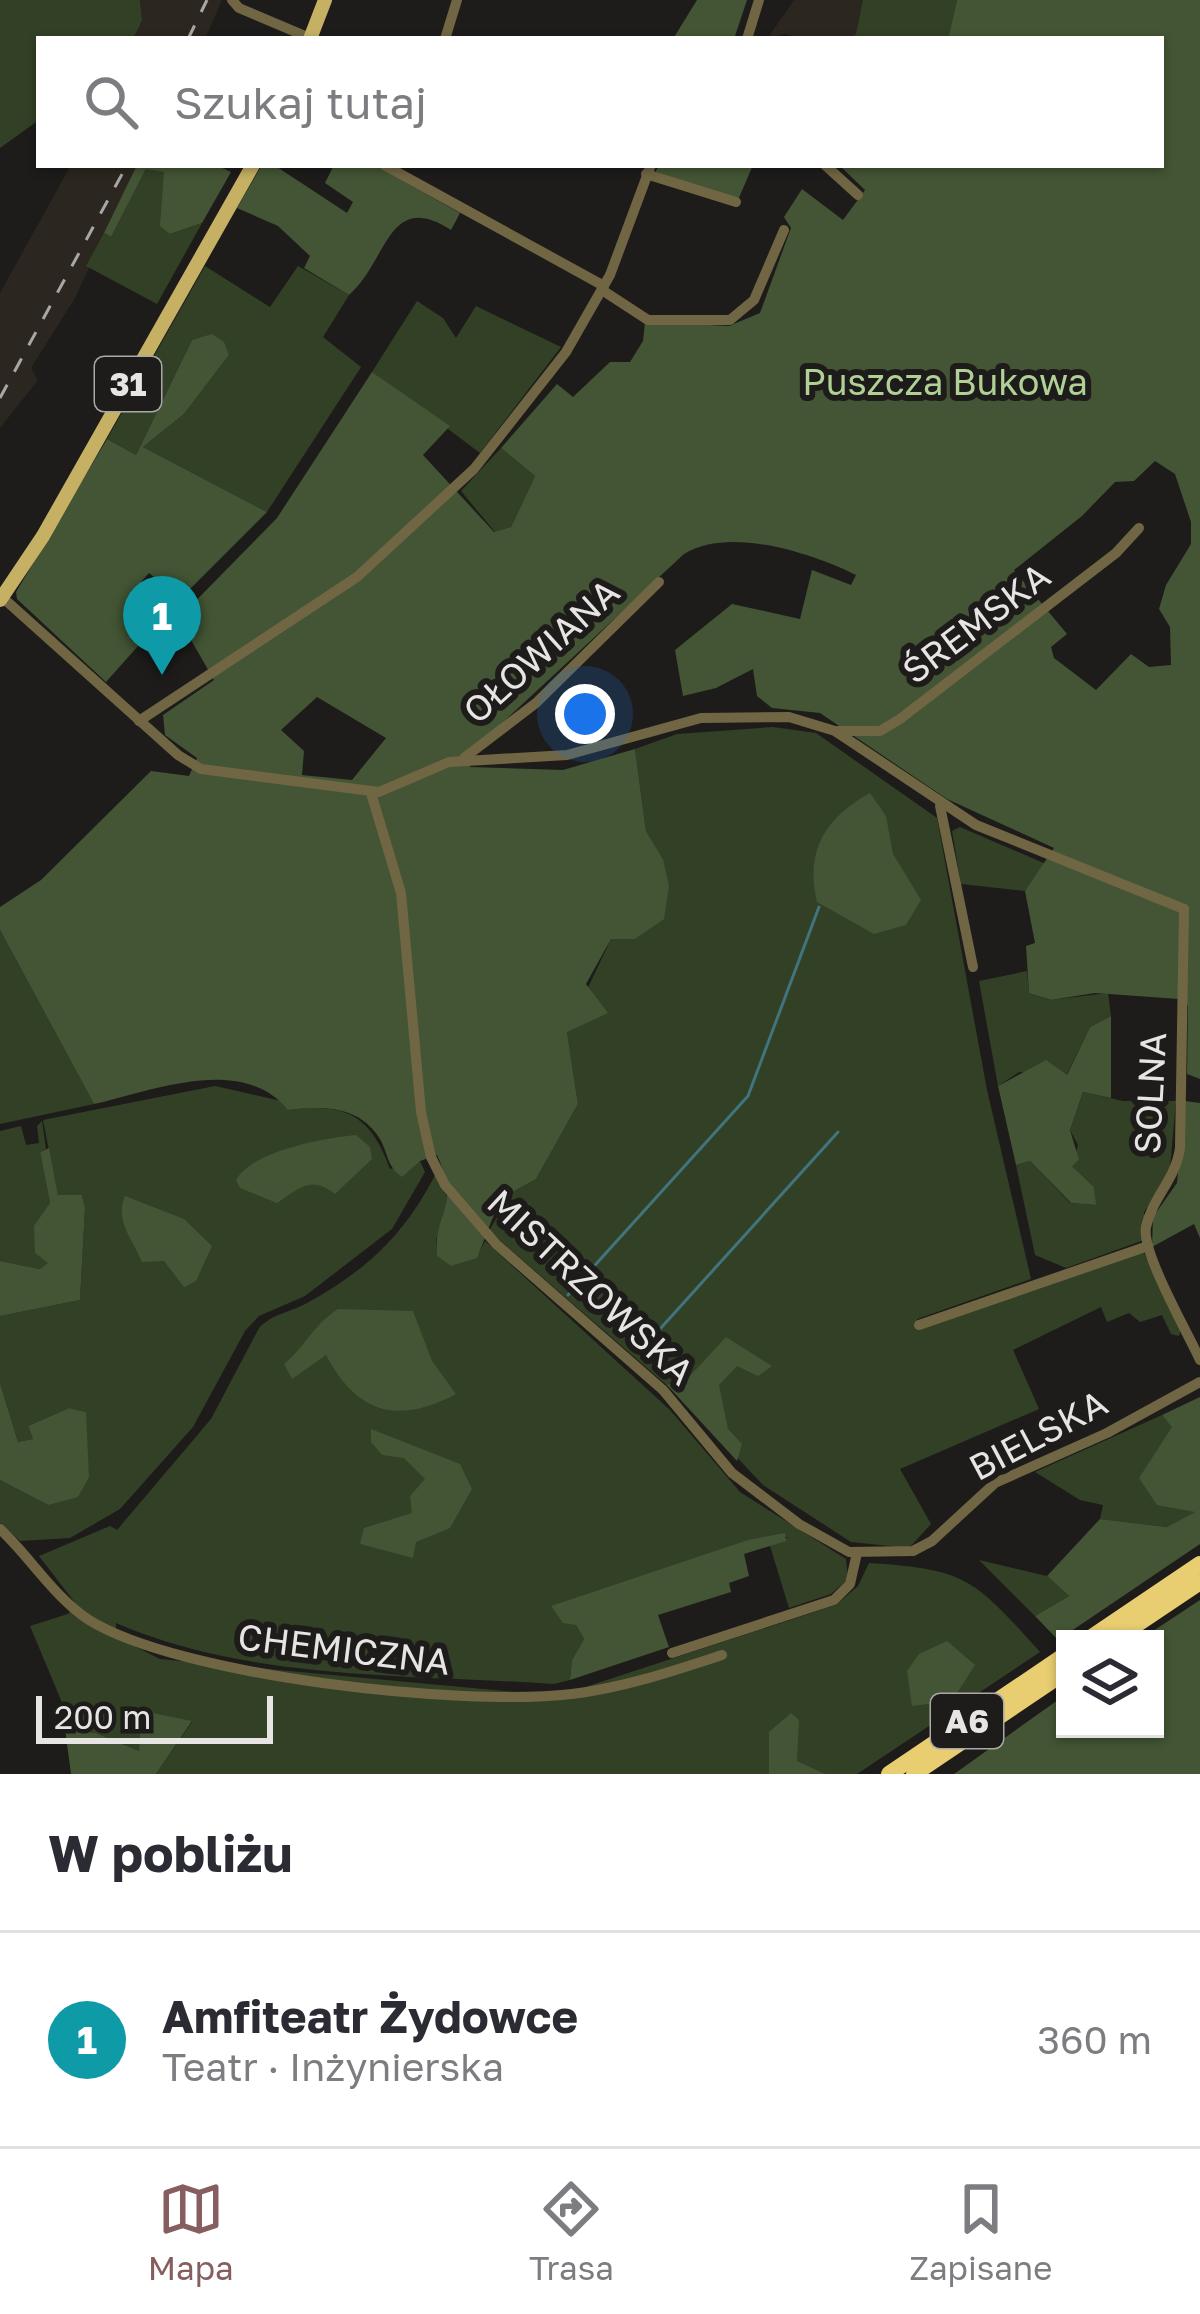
<!DOCTYPE html>
<html lang="pl">
<meta charset="utf-8">
<style>
:root{--surface:#fff;--page:#f2f2f3;--text:#2b2b33;--muted:#7c7c81;--line:#e1e1e2;--accent:#865e5f}
body{margin:0;font-family:"Golos Text",sans-serif;background:var(--page);color:var(--text)}
.controls{position:absolute;right:36px;bottom:36px;display:grid;overflow:hidden;border-radius:0px;box-shadow:0 3px 9px #0004}
.controls button{width:108px;height:108px;display:grid;place-items:center;padding:0;border:0;border-bottom:3px solid var(--line);background:var(--surface);color:var(--text);font:60px sans-serif}
.scale{position:absolute;left:36px;bottom:30px;width:237px;box-sizing:border-box;padding-left:12px;border:6px solid #e6e5e4;border-top:0;font-size:33px;line-height:42px;white-space:nowrap;color:#e6e5e4;-webkit-text-stroke:9px #1e1c1a;paint-order:stroke}
.you{position:absolute;left:585px;top:714px;width:42px;height:42px;margin:-30px;border:9px solid #fff;border-radius:50%;background:#1a73e8;box-shadow:0 0 0 18px #1a73e833}
.badge{display:grid;place-items:center;width:78px;height:78px;border-radius:50%;background:var(--accent);color:#fff;font-size:39px;font-weight:700}
.pin{position:absolute;translate:-50% -99px;filter:drop-shadow(0 3px 6px #0008)}
.pin::after{content:'';position:absolute;top:63px;width:42px;height:36px;background:inherit;clip-path:polygon(0 0,100% 0,50% 100%)}
.list{margin:0;padding:0;list-style:none}
h2{display:flex;justify-content:space-between;align-items:center;height:156px;margin:0;padding:0 48px;font-size:51px}
h2 small{font-size:39px;font-weight:400;color:var(--muted)}
.list li{display:grid;grid-template-columns:78px 1fr auto;gap:36px;align-items:center;box-sizing:border-box;height:216px;padding:0 48px;border-top:3px solid var(--line)}
.list b{display:block;font-size:45px;white-space:nowrap}
.list p{margin:0;font-size:39px;white-space:nowrap;color:var(--muted)}
.list em{font-size:39px;font-style:normal;color:var(--muted)}
.icon{flex:none;width:66px;height:66px;fill:none;stroke:currentColor;stroke-width:2;stroke-linecap:round;stroke-linejoin:round}
.map{position:relative;flex:none;width:1200px;height:1774px;overflow:hidden}
.search{position:absolute;background:var(--surface);box-shadow:0 3px 9px #0004;left:36px;right:36px;top:36px;height:132px;display:flex;align-items:center;gap:30px;box-sizing:border-box;padding:0 42px;border-radius:0px;color:var(--muted);font-size:45px}
.sheet{height:372px;background:var(--surface)}
nav{display:flex;justify-content:space-around;align-items:center;box-sizing:border-box;height:168px;border-top:3px solid var(--line);background:var(--surface);font-size:33px;color:var(--muted)}
nav a{display:grid;justify-items:center;gap:6px}
nav .on{color:var(--accent)}
.map>svg:first-child{display:block}
.built{fill:#2b261f}
.green{fill:#324026}
.forest{fill:#435534;fill-rule:evenodd}
.lines{fill:none;stroke-linecap:round;stroke-linejoin:round}
.stream{stroke:#41747d;stroke-width:3}
.minor{stroke:#706643;stroke-width:10}
.major{stroke:#c5b064;stroke-width:14}
.highway{stroke:#e8cd71;stroke-width:16}
.rail{stroke:#a8a7a5;stroke-width:3;stroke-dasharray:15 15;stroke-linecap:butt}
.labels{text-anchor:middle;stroke-width:12;stroke-linejoin:round;paint-order:stroke}
.shield{fill:#1e1c1a;stroke:#aaa9a7;stroke-width:3}
.shield-label{font-size:33px;font-weight:bold;fill:#e6e5e4}
.park-label{font-size:36px;fill:#b0d096;stroke:#1e1c1a}
.street-label{font-size:36px;fill:#e6e5e4;stroke:#1e1c1a}
</style>
<div class="map">
<svg width="1200" height="1774" viewBox="0 0 1200 1774">
<rect width="100%" height="100%" fill="#1e1c1a"/>
<g class="built">
<polygon points="140,0 222,0 205,39 133,39 142,22"/>
<polygon points="794,0 957,0 948,39 804,39 785,34 767,39"/>
<polygon points="71,165 137,165 75,298 31,368 38,380 0,428 0,293"/>
</g>
<g class="green">
<polygon points="0,0 140,0 142,21 133,39 39,39 39,120 0,148"/>
<polygon points="863,0 957,0 948,39 848,39 856,34"/>
<polygon points="157,167 164,171 170,234 202,223 157,304 86,266 104,233 111,237 146,169"/>
<polygon points="205,266 270,307 298,266 349,295 323,337 361,367 267,512 143,447 184,414 229,355 192,340 136,455 107,439"/>
<polygon points="417,301 443,318 456,338 476,306 561,347 480,453 372,372"/>
<polygon points="501,448 535,476 511,527 495,532 461,491"/>
<polygon points="773,727 816,733 937,818 987,1090 1031,1279 917,1319 919,1329 1143,1251 1181,1329 1179,1336 1171,1334 1162,1315 1140,1322 1129,1313 1107,1322 1101,1307 1013,1350 1039,1409 900,1469 931,1524 909,1548 851,1542 763,1485 678,1395 489,1231 511,1193 536,1179 578,1104 567,1032 611,939 635,939 663,859 646,831 635,749 677,734"/>
<polygon points="960,827 1046,864 1025,891 961,884 952,831"/>
<polygon points="0,930 94,1104 0,1124"/>
<polygon points="1027,971 1029,993 1050,1000 1108,993 1111,1016 1090,1027 1066,1076 1019,1072 998,1086 979,981"/>
<path d="M215 1086 281 1101 289 1110C345 1103 370 1114 390 1169L420 1161 425 1172 392 1229 305 1296 259 1316 245 1331 193 1427 120 1509 70 1538 20 1541 0 1523V1480L48 1505 86 1412 69 1408 28 1426 33 1439 18 1442 0 1383V1316L80 1300 85 1208 82 1195 58 1196 43 1120Z"/>
<polygon points="1083,1092 1123,1101 1176,1101 1169,1179 1144,1212 1144,1240 1066,1268 1035,1255 1016,1165 1030,1161 1070,1203 1095,1205 1094,1187 1072,1166 1078,1145 1070,1130"/>
<polygon points="42,1121 46,1149 40,1152 50,1203 49,1263 40,1269 0,1261 0,1131 21,1126 26,1145 39,1143 37,1126"/>
<path d="M435 1175 449 1200 436 1240 437 1256 451 1265 476 1258 485 1241 670 1410 740 1492 846 1559 848 1579 831 1594 789 1608 770 1546 789 1537C711 1543 644 1588 576 1625L584 1639 572 1660 570 1680 554 1684C411 1674 249 1681 116 1623V1637L160 1659 558 1696 836 1605 858 1586 869 1563C968 1569 975 1580 1040 1652L857 1774H156L192 1722 134 1711 140 1720 139 1751 96 1733 65 1729 63 1705 30 1626 68 1614 76 1604 39 1556 110 1526 117 1530 211 1419 259 1328C273 1313 292 1312 309 1302 368 1269 405 1234 435 1175Z"/>
<polygon points="1162,1415 1173,1427 1197,1511 1168,1527 1100,1519 1103,1505 1080,1500 1035,1472"/>
<polygon points="979,1560 1047,1576 1069,1596 1035,1616"/>
</g>
<g class="forest">
<polygon points="697,0 747,0 734,39 673,39"/>
<path d="M957 0H1200V1079L1187 1074 1188 1005 1179 999 1095 993 1051 1000 1029 993 1026 946 1035 943 1025 891 1054 848 947 799 820 713 772 708 757 696 753 669 716 688 683 696 675 650 732 604 800 619 812 570 851 585 856 575C811 553 729 526 684 554L473 750 470 767 563 770 635 749 646 831 663 859 669 886 664 919 635 939H611L586 984 608 1013 567 1032 578 1104 536 1179 511 1193 493 1217 477 1258 451 1266 437 1256C433 1210 462 1210 437 1155L420 1161 402 1177C385 1165 389 1152 378 1136 357 1105 321 1106 288 1110 242 1054 155 1090 94 1104L0 930V907L41 880 151 771 189 776 197 758 165 735 163 715 214 680 191 640 169 628 277 518 372 372 450 426 423 455 494 532 511 527 535 476 501 448 557 384 573 397 610 362H630L643 341 645 322 729 326 760 313 791 228 784 217 802 189 843 220 865 190 839 165H1161V39H948ZM1155 461 1175 474 1191 522V544L1166 585 1159 609 1170 627 1171 665 1149 667 1131 654 1096 690 1054 658 1051 647 1067 634 1014 570 1082 516 1115 482 1134 481ZM317 697 386 738 352 780 302 775 304 751 281 730Z"/>
<polygon points="137,165 216,165 231,172 202,223 170,234 160,226 164,172 146,169 111,237 104,233"/>
<path d="M262 165H274L347 213 353 202 325 183 334 165H374L460 213 451 230C388 189 388 261 349 295L304 268 310 256 278 226 237 208Z"/>
<polygon points="659,165 753,165 738,200 655,173"/>
<polygon points="212,334 224,342 229,355 184,414 143,447 267,512 181,598 149,573 132,592 163,618 106,682 17,599 16,592 107,439 136,455 192,340"/>
<path d="M870 793 886 816 893 854 921 900 906 925 874 934 817 902C805 850 825 818 870 793Z"/>
<polygon points="1111,1016 1111,1098 1083,1092 1070,1130 1079,1160 1072,1166 1094,1187 1096,1205 1071,1203 1030,1161 1016,1165 998,1086 1046,1060 1067,1075 1090,1027"/>
<polygon points="1185,1101 1200,1103 1200,1238 1194,1224 1152,1247 1153,1217 1177,1183"/>
<path d="M356 1135 370 1147 372 1159 335 1194C311 1175 300 1188 277 1203L240 1188 236 1180C252 1151 324 1138 356 1135Z"/>
<polygon points="49,1148 58,1195 82,1195 85,1208 80,1300 0,1316 0,1261 40,1269 48,1263 35,1253 34,1226 50,1203 40,1152"/>
<path d="M125 1196 184 1219 212 1246 196 1281 184 1287 164 1261 142 1262C133 1240 114 1220 125 1196Z"/>
<path d="M338 1309 413 1311 432 1361 456 1394C398 1425 357 1414 326 1355L292 1379 284 1364C306 1346 313 1325 338 1309Z"/>
<polygon points="726,1337 772,1366 758,1376 737,1366 719,1385 728,1429 742,1444 737,1461 667,1385 688,1378"/>
<polygon points="0,1383 18,1442 33,1439 28,1426 69,1408 86,1412 89,1477 78,1497 48,1505 0,1480"/>
<polygon points="1200,1397 1200,1544 1058,1640 1035,1616 1069,1596 1047,1576 1100,1519 1167,1527 1195,1512 1157,1505 1139,1478 1172,1427 1162,1415"/>
<polygon points="371,1429 460,1464 472,1489 450,1528 416,1542 413,1558 360,1544 364,1528 412,1513 410,1496 425,1479 404,1458 382,1455 371,1442"/>
<polygon points="785,1533 786,1541 744,1554 749,1576 729,1583 731,1592 658,1615 669,1647 570,1680 572,1660 584,1639 576,1625 563,1623 551,1606 748,1540"/>
<polygon points="1200,1600 1200,1774 954,1774 1065,1695 1065,1729 1155,1729 1155,1639 1141,1639"/>
<polygon points="947,1641 975,1665 952,1701 912,1706 907,1671 919,1654"/>
<polygon points="132,1709 192,1721 156,1774 71,1774 65,1729 96,1733 139,1751 140,1720"/>
<polygon points="791,1713 799,1720 797,1761 825,1774 769,1774 769,1732"/>
</g>
<g class="lines">
<g class="stream">
<polyline points="568,1295 748,1096 819,907"/>
<polyline points="641,1350 838,1132"/>
</g>
<g class="minor">
<polyline points="232,0 239,8 310,38"/>
<polyline points="445,39 457,0"/>
<polyline points="747,39 759,0"/>
<polyline points="384,165 604,286"/>
<polyline points="825,165 858,195"/>
<polyline points="646,174 736,202"/>
<polyline points="602,290 648,320 730,320 754,300 784,230"/>
<path d="M2 597 178 755 201 769 379 792 449 762 567 755 701 718 789 717 835 731 976 825 1184 909 1180 1148C1176 1179 1152 1198 1146 1227 1141 1252 1188 1333 1200 1360"/>
<polyline points="139,721 357,577 474,469 566,352 610,275 651,165"/>
<polyline points="838,731 880,731 900,719 1116,553 1139,528"/>
<polyline points="464,758 536,703 659,582"/>
<polyline points="371,793 401,893 421,1112 431,1157 445,1185 496,1244 663,1390 732,1473 799,1524 849,1552 913,1551 932,1541 995,1483 1107,1433 1200,1382"/>
<polyline points="940,806 973,967"/>
<polyline points="919,1325 1148,1246"/>
<path d="M0 1529C30 1557 54 1597 89 1620 181 1677 464 1707 572 1694 623 1688 673 1671 722 1655"/>
<polyline points="672,1653 834,1600 850,1584 857,1553"/>
</g>
<g class="major">
<polyline points="310,39 325,0"/>
<polyline points="0,600 43,536 253,165"/>
</g>
<g class="highway">
<polyline points="1089,1639 1200,1564"/>
<polyline points="1115,1639 1200,1582"/>
<polyline points="889,1774 1065,1655"/>
<polyline points="914,1774 1065,1672"/>
</g>
<g class="rail">
<polyline points="188,39 207,0"/>
<polyline points="0,398 127,165"/>
</g>
</g>
<g class="labels">
<g class="shield">
<rect x="95" y="357" width="66" height="54" rx="9"/>
<rect x="931" y="1694" width="72" height="54" rx="9"/>
</g>
<g class="shield-label">
<text x="128" y="396">31</text>
<text x="967" y="1733">A6</text>
</g>
<g class="park-label">
<text x="945" y="395">Puszcza Bukowa</text>
</g>
<g class="street-label">
<text transform="translate(976 623) rotate(-37)" y="13">ŚREMSKA</text>
<text transform="translate(541 651) rotate(-42)" y="13">OŁOWIANA</text>
<text transform="translate(1150 1093) rotate(-87)" y="13">SOLNA</text>
<text transform="translate(591 1287) rotate(43)" y="13">MISTRZOWSKA</text>
<text transform="translate(1038 1435) rotate(-28)" y="13">BIELSKA</text>
<text transform="translate(344 1649) rotate(7)" y="13">CHEMICZNA</text>
</g>
</g>
</svg>
<div class="controls">
<button><svg class="icon" aria-label="layers" viewBox="0 0 24 24"><path d="M12 4l9 5-9 5-9-5zM3 14l9 5 9-5"/></svg></button>
</div>
<div class="scale">200 m</div>
<div class="you"></div>
<div class="pin badge" style="left:162px;top:675px;background:#0f9aa8">1</div>
<div class="search"><svg class="icon" aria-label="search" viewBox="0 0 24 24"><circle cx="10" cy="10" r="6"/><path d="M15 15l6 6"/></svg>Szukaj tutaj</div>
</div>
<section class="sheet">
<h2>W pobliżu<small></small></h2>
<ul class="list">
<li><span class="badge" style="background:#0f9aa8">1</span><div><b>Amfiteatr Żydowce</b><p>Teatr · Inżynierska</p></div><em>360 m</em></li>
</ul>
</section>
<nav>
<a class="on"><svg class="icon" aria-label="map" viewBox="0 0 24 24"><path d="M3 6l6-2 6 2 6-2v14l-6 2-6-2-6 2zM9 4v14M15 6v14"/></svg>Mapa</a>
<a><svg class="icon" aria-label="directions" viewBox="0 0 24 24"><path d="M12 3l9 9-9 9-9-9zM9 14v-3h6M13 9l2 2-2 2"/></svg>Trasa</a>
<a><svg class="icon" aria-label="saved" viewBox="0 0 24 24"><path d="M7 4h10v16l-5-4-5 4z"/></svg>Zapisane</a>
</nav>
